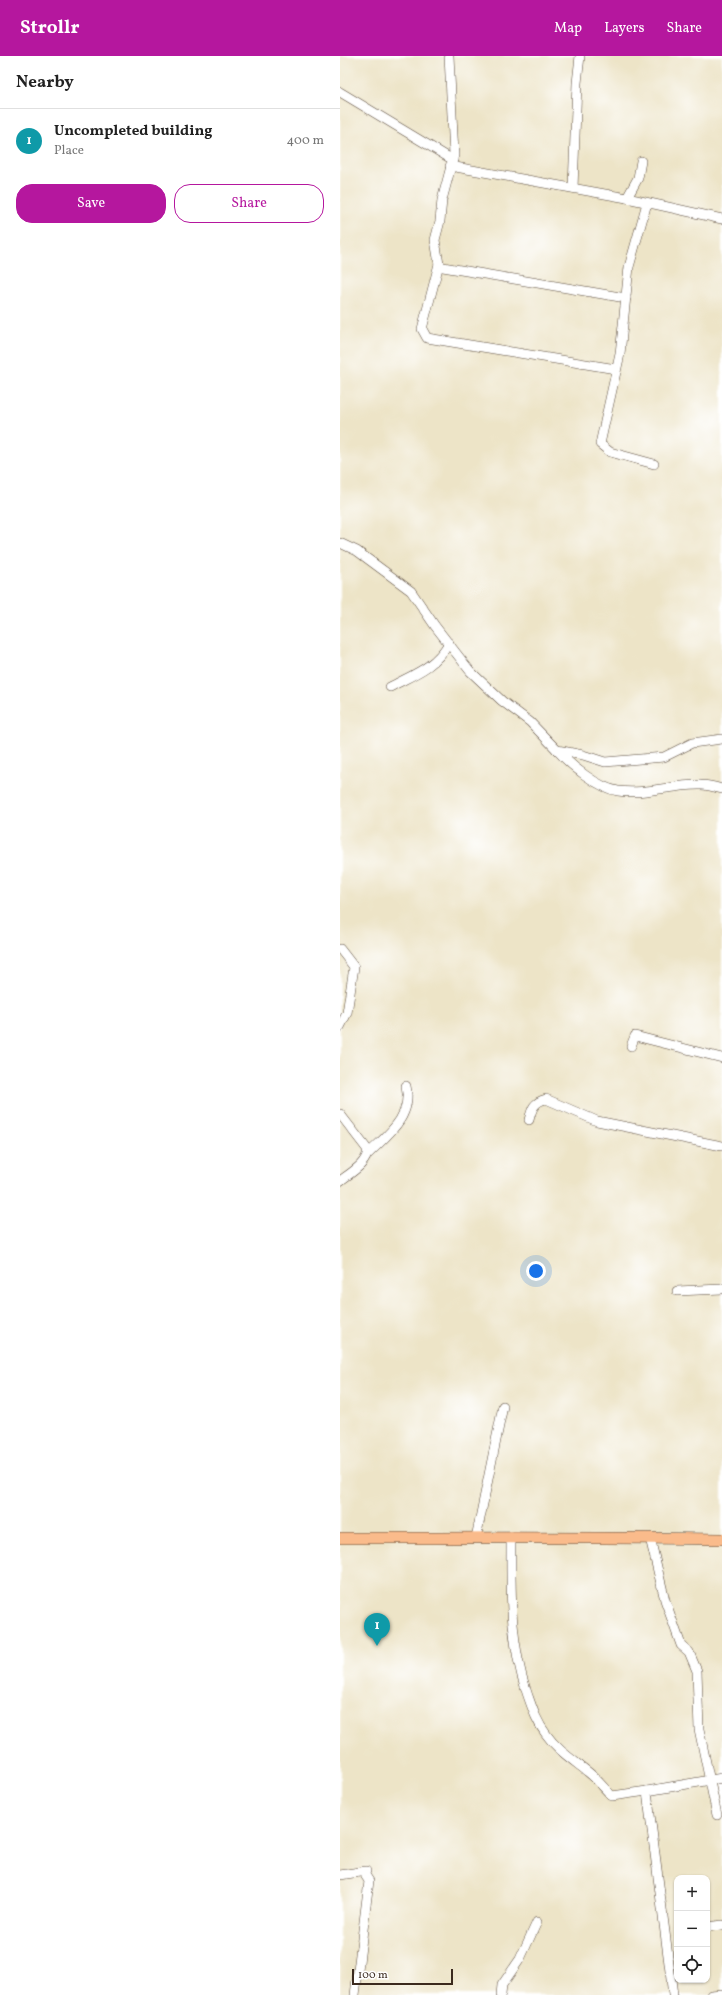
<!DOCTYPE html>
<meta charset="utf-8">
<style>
:root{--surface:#fff;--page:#f2f2f2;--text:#222;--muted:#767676;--line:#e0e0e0;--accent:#b5179e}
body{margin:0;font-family:Vollkorn,serif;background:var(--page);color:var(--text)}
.controls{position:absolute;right:12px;bottom:12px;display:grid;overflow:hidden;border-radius:8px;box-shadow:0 1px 3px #0004}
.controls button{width:36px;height:36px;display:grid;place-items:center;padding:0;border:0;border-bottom:1px solid var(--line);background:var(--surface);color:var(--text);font:20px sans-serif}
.scale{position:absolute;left:12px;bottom:10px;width:101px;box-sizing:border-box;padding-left:4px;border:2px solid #3b2a1e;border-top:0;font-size:11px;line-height:14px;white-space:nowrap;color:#3b2a1e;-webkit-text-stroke:3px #fff;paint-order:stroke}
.you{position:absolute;left:196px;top:1215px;width:14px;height:14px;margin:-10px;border:3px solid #fff;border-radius:50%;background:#1a73e8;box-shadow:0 0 0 6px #1a73e833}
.badge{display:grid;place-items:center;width:26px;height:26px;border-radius:50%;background:var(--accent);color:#fff;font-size:13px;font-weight:700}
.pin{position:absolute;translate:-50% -33px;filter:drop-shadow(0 1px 2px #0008)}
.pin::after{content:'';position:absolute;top:21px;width:14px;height:12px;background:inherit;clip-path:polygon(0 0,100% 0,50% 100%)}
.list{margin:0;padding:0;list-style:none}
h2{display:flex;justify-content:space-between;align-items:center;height:52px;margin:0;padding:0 16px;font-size:17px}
h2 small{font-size:13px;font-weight:400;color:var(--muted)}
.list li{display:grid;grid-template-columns:26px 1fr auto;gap:12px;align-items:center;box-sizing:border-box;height:64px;padding:0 16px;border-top:1px solid var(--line)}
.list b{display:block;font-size:15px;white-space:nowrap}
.list p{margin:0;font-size:13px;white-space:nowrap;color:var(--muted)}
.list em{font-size:13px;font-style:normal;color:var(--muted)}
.actions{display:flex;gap:8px;padding:12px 16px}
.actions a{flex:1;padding:9px 0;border:1px solid var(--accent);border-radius:16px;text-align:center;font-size:14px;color:var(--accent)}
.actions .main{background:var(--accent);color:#fff}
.icon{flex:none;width:22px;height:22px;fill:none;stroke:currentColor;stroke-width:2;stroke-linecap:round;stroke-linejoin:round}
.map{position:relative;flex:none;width:382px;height:1939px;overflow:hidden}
header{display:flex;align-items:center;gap:24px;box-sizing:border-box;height:56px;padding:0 20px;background:var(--accent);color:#fff}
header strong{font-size:19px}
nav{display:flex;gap:22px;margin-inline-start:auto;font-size:14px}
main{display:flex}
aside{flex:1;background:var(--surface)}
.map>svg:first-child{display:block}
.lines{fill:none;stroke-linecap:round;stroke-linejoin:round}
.minor-casing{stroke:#564637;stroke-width:10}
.major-casing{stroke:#564637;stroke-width:12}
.minor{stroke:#fff;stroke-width:9}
.major{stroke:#fabb8b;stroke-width:11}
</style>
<header>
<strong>Strollr</strong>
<nav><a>Map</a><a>Layers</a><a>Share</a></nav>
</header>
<main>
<aside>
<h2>Nearby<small></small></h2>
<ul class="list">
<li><span class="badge" style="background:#0f9aa8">1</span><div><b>Uncompleted building</b><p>Place</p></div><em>400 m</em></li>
</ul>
<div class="actions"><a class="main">Save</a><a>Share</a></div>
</aside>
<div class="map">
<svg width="382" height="1939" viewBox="0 0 382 1939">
<rect width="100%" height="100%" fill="#fff"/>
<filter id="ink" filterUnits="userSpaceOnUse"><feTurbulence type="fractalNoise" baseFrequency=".025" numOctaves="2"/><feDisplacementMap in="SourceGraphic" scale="8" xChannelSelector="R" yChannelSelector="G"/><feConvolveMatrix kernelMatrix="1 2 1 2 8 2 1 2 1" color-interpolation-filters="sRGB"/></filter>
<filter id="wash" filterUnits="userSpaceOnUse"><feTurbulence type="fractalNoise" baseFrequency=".012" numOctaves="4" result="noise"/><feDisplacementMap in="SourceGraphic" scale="16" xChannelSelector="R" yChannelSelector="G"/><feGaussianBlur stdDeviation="0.9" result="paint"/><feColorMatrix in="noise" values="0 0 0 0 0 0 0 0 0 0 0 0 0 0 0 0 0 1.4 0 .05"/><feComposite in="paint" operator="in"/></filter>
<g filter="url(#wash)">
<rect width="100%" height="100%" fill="#ede4c7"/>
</g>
<g filter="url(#ink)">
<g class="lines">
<defs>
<g id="minor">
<polyline points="109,0 114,99 102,144 100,165 95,184 99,208 103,211 286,242"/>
<polyline points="0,36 113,104"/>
<polyline points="110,110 287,142 382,163"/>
<polyline points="233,132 237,27 240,0"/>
<polyline points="287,142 298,122 301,105"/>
<polyline points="307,147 289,211 280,298 260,388 270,396 314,408"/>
<polyline points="99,208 82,273 87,282 276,313"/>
<polyline points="0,487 17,495 71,535 95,570 130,615 162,645 190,666 217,694 243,699 265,706 324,701 352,687 382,683"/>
<path d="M50 631C74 618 94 612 109 587"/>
<path d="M217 694C230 709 258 732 278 735 306 739 334 728 361 729 368 729 375 731 382 733"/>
<polyline points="0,893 14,911 7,957 0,971"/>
<polyline points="291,990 295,980 382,1002"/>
<path d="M0 1058 27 1093C30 1106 9 1118 0 1125"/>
<path d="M189 1064C192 1052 194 1046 206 1043L257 1065 382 1090"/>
<path d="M28 1098C47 1079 73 1061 66 1030"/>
<polyline points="337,1235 382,1233"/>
<path d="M171 1481C171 1536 169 1583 187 1637 192 1651 196 1665 206 1678 217 1694 233 1704 248 1716 257 1723 264 1732 272 1740L307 1735"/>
<polyline points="136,1482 163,1350"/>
<polyline points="310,1482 325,1544 341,1589 349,1596 357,1615 359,1673 377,1759"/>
<polyline points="0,1819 26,1815"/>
<polyline points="367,1871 382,1869"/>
<polyline points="15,1939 29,1825 23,1816"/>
<polyline points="161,1939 162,1929 180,1903 197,1866"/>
<polyline points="333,1939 307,1735 382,1722"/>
<polyline points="371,1939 382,1938"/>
</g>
<path id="major" d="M0 1482C127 1482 255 1481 382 1483"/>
</defs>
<use href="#minor" class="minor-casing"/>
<use href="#major" class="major-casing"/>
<use href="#minor" class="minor"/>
<use href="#major" class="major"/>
</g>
</g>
</svg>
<div class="controls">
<button>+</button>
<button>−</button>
<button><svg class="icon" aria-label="locate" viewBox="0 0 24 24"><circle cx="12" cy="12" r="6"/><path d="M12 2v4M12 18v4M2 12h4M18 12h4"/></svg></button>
</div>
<div class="scale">100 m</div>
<div class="you"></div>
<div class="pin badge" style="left:37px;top:1590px;background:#0f9aa8">1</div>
</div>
</main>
